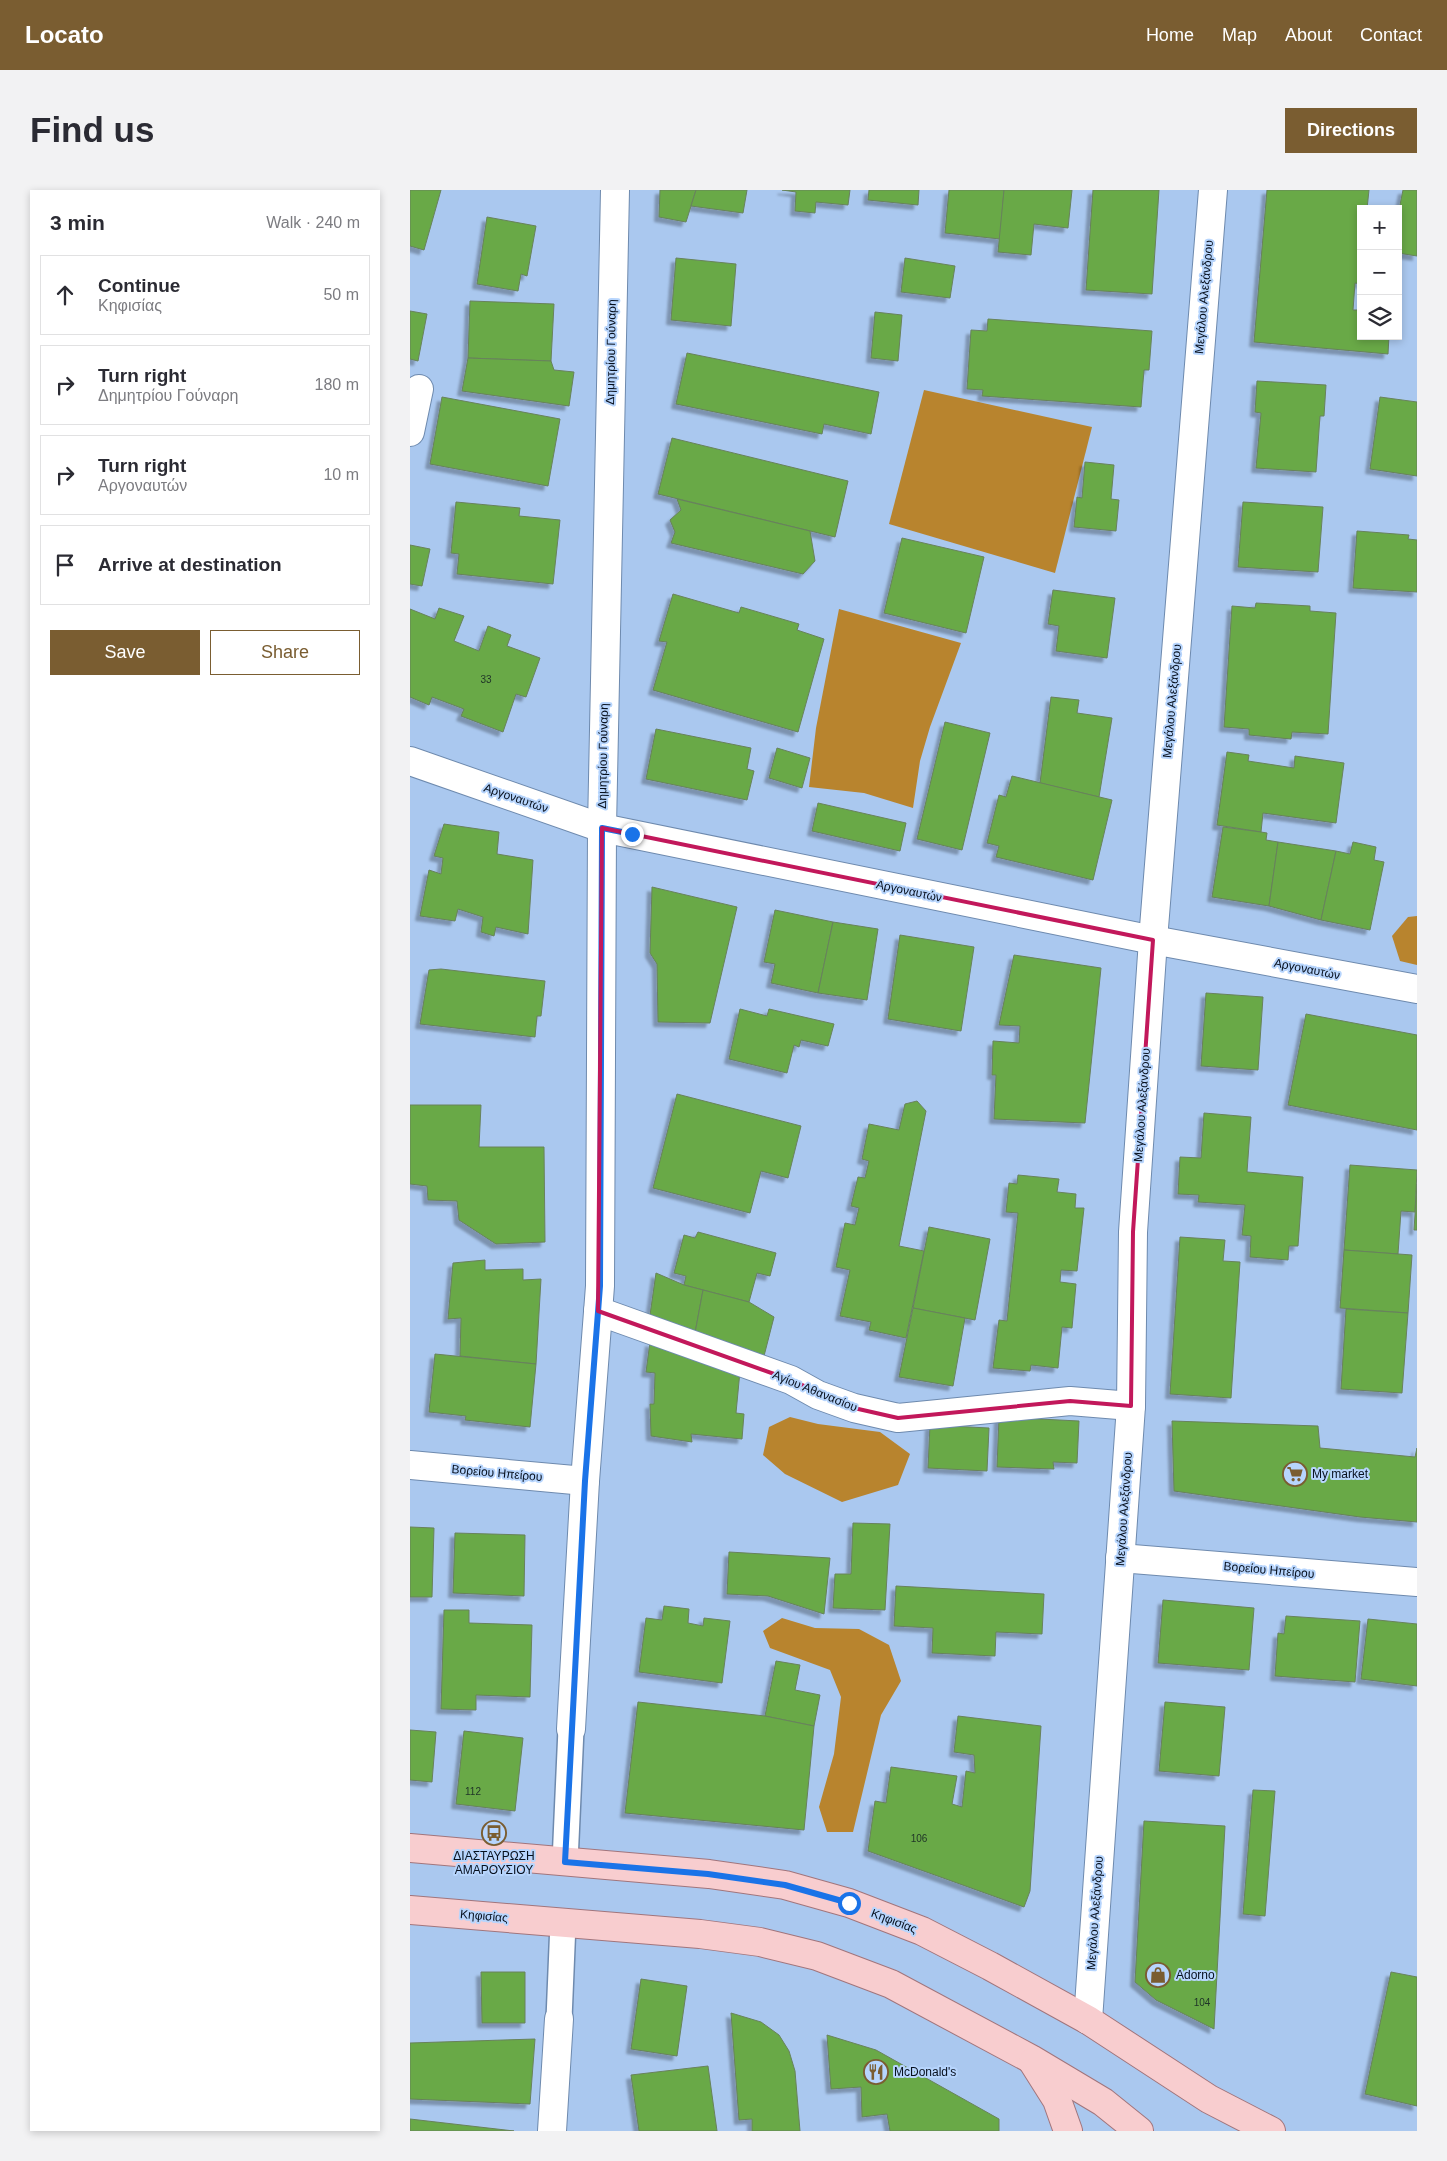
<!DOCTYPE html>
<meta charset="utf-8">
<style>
:root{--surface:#fff;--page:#f2f2f3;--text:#2b2b33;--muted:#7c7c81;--line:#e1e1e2;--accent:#7a5d31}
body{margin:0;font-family:Helvetica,sans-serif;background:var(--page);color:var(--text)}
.controls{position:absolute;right:15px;top:15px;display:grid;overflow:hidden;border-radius:0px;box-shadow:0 2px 8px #0003}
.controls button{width:45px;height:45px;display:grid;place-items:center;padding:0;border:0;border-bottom:1px solid var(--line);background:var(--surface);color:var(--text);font:25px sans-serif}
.stop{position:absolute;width:15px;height:15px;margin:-11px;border:4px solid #1a73e8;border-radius:50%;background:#fff}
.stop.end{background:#1a73e8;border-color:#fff;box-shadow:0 1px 5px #0008}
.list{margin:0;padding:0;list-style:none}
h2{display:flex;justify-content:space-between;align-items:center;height:65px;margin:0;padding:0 20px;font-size:21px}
h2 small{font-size:16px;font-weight:400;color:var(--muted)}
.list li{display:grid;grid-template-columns:32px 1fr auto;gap:15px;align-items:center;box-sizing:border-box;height:80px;margin:0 10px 10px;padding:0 10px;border:1px solid var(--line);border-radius:0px}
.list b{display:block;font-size:19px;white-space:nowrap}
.list p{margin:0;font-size:16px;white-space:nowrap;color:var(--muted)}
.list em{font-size:16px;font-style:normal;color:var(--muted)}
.actions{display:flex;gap:10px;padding:15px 20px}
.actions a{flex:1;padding:11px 0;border:1px solid var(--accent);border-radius:0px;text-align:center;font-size:18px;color:var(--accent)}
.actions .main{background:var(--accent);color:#fff}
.icon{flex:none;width:28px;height:28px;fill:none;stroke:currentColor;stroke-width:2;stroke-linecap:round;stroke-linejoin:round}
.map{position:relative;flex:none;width:1007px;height:1941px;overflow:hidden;border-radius:0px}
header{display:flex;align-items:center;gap:30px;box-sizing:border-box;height:70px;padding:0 25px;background:var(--accent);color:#fff}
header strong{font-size:24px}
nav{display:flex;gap:28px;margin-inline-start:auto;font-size:18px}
.intro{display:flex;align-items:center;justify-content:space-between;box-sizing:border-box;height:120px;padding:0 30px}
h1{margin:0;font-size:35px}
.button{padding:12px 22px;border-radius:0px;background:var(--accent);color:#fff;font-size:18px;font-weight:700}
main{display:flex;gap:30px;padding:0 30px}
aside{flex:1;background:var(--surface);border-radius:0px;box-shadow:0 2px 8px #0003}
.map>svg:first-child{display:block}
.forest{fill:#b8842e}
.building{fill:#69a947;stroke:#68825c;filter:url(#shadow)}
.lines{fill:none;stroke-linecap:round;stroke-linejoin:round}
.pedestrian-casing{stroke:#6e8aae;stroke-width:28}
.minor-casing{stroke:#6e8aae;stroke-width:30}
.primary-casing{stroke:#a1757c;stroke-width:30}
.pedestrian{stroke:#fff;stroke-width:25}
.minor{stroke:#fff;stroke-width:28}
.primary{stroke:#f8cdcf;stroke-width:28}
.route{stroke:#1a73e8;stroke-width:6}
.marked{fill:none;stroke:#c2185b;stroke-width:4;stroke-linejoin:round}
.labels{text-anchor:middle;stroke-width:4;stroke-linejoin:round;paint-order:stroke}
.number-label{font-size:10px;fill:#203628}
.street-label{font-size:12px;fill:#07101e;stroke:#b7d5fd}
.poi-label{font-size:12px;fill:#07101e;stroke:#b7d5fd;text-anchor:start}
</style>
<header>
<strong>Locato</strong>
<nav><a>Home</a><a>Map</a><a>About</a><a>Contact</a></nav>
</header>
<div class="intro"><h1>Find us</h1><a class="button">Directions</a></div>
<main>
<aside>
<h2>3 min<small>Walk · 240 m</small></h2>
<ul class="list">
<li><svg class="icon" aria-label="ahead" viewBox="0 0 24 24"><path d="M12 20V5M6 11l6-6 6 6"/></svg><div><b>Continue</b><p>Κηφισίας</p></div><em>50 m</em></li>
<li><svg class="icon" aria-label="right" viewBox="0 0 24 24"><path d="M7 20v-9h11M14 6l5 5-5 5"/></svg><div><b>Turn right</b><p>Δημητρίου Γούναρη</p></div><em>180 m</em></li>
<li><svg class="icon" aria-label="right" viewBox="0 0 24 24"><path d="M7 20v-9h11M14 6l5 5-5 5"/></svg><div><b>Turn right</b><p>Αργοναυτών</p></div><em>10 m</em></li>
<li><svg class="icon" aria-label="arrive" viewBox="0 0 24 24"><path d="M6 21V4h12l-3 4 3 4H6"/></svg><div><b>Arrive at destination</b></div></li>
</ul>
<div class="actions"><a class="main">Save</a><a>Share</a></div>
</aside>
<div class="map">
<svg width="1007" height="1941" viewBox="0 0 1007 1941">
<defs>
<filter id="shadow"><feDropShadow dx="-4.5" dy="4.5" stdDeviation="1" flood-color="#0004"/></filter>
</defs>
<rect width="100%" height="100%" fill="#aac8ef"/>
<g class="forest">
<polygon points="514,200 682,237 645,383 479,334"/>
<polygon points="429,419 551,453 520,537 510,571 503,618 454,603 399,597 406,538"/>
<polygon points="1007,726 1007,775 990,771 982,746 998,727"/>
<polygon points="380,1227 408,1234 470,1242 500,1264 488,1295 432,1312 375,1284 353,1265 359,1237"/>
<polygon points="372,1428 405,1438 449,1439 479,1455 491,1491 471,1525 443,1642 417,1642 409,1617 424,1564 431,1507 420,1480 360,1458 353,1441"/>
</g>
<g class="building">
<polygon points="0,0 31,0 14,60 0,56"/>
<polygon points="250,0 286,0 276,32 249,27"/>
<polygon points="286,0 337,0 333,23 281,16"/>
<polygon points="372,0 440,0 438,15 406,12 405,23 385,21 386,2"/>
<polygon points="459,0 509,0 508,15 458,10"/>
<polygon points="539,0 594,0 590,49 535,43"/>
<polygon points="594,0 662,0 658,38 624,34 621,65 588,62"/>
<polygon points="683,0 749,0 742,104 676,100"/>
<polygon points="857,0 959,0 957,19 951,19 951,94 945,93 943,120 951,120 951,146 979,146 978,164 844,152"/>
<polygon points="993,0 1007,0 1007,66 988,63 988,25"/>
<polygon points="77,27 126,36 117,86 111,84 108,101 67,94"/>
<polygon points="266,68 326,74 321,136 261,130"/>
<polygon points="495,68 545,76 540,108 491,102"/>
<polygon points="60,111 144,114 141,171 58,168"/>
<polygon points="0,121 17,124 8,171 0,169"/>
<polygon points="465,122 492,125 488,171 461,168"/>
<polygon points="578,129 742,141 739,180 734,180 731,217 572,206 573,200 557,199 561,140 577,141"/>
<polygon points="277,163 469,202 461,244 414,234 412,244 266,214"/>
<polygon points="58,168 141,171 144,180 164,182 159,216 52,201"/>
<polygon points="847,191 916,195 914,226 910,226 906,282 846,278 851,223 845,222"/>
<polygon points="32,207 150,229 138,296 20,274"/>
<polygon points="970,207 1007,212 1007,286 960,279"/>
<polygon points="262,248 438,291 425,347 248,304"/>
<polygon points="675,272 704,275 701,309 709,310 706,341 664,337 667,307 672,308"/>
<polygon points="267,309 400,341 405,371 393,384 261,353 265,342 260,330 271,320"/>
<polygon points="46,312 110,318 109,326 150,330 143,394 47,384 49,364 41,363"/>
<polygon points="833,312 913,317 908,382 828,377"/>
<polygon points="947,341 999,345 998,349 1007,350 1007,402 943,398"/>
<polygon points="492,348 574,367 556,443 474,423"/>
<polygon points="0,355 20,359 12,396 0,394"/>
<polygon points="643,400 705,408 697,468 646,461 649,436 638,434"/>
<polygon points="263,404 329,423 331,417 389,434 387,440 414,449 388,542 243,500 257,452 249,451"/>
<polygon points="846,413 900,416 900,421 926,423 918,544 882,542 881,549 839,545 839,539 814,537 822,416 845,418"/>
<polygon points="29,418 54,426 44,451 69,461 78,436 101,445 97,456 130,468 116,507 106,504 93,542 51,526 54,519 22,507 19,515 0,507 0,419 25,429"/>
<polygon points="641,507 669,510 667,523 702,528 689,607 630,593"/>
<polygon points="535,532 580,543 552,660 507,649"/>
<polygon points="246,539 341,558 337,579 344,581 337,610 236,589"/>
<polygon points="367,558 400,568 392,598 359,588"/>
<polygon points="817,562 839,565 838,571 884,578 885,566 934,573 926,633 853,623 851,642 807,635"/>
<polygon points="602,586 702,610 683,690 586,667 589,656 577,653 589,605 596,607"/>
<polygon points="408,613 496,633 490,661 402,641"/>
<polygon points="34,634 89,642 87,664 123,670 118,744 86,737 84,746 71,742 73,727 48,719 45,731 10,726 19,680 31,684 33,668 24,666"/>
<polygon points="813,637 851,642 857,643 856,650 868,652 859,716 802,707"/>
<polygon points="868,652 926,661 911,730 859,716"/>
<polygon points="943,652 966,657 964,670 974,672 960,740 911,730 926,661 940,664"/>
<polygon points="242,697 327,717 300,833 248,832 247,774 240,763"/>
<polygon points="365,720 423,732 408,803 361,793 365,774 354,772"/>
<polygon points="423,732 468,739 457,810 408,803"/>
<polygon points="490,745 564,757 551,841 478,829"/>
<polygon points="604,765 691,778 675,933 584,929 586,885 582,885 583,851 609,853 610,836 589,835"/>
<polygon points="31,779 135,791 131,826 127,826 125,847 10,834 19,780"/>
<polygon points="796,803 853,807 848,880 791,876"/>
<polygon points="330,819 357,826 359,819 424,834 418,856 391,850 389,857 384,855 377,883 319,869"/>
<polygon points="896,824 1007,845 1007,940 878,915"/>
<polygon points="267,904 391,936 378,988 351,981 340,1023 243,998"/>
<polygon points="507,911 516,921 489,1056 514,1061 496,1148 459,1140 461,1132 430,1126 440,1080 426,1077 435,1033 445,1035 449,1018 441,1016 448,987 455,988 459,971 452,969 459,934 489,940 495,914"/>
<polygon points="0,915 71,915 69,957 134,957 135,1052 86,1054 49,1030 47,1011 18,1010 17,996 0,994"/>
<polygon points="794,923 841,927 837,982 893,987 888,1056 879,1056 878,1070 840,1067 841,1046 832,1045 835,1015 788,1012 789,1005 768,1004 770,967 791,968"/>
<polygon points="940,975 1007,980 1005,1022 991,1021 988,1064 934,1060"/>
<polygon points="608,985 649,989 647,1002 666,1004 665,1018 674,1018 667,1081 651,1080 650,1092 666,1094 662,1138 652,1137 648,1178 621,1175 620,1181 583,1178 589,1130 597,1131 608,1023 596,1022 599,993 607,994"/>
<polygon points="1007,994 1007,1040 1004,1040"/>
<polygon points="519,1037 580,1049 565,1130 503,1118"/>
<polygon points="288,1042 366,1063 360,1086 347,1083 339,1112 274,1095 276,1086 264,1083 274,1045 285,1048"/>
<polygon points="770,1047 815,1050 813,1071 830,1072 821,1208 760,1204"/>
<polygon points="934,1060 1002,1065 998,1123 930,1118"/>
<polygon points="75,1070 75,1080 113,1079 113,1090 131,1089 126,1174 50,1166 51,1128 38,1129 43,1073"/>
<polygon points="246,1083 274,1095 293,1100 285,1143 240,1125"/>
<polygon points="293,1100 339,1112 364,1127 354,1166 285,1143"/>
<polygon points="503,1118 555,1128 543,1196 489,1187"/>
<polygon points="936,1119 998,1123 992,1203 931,1199"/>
<polygon points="240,1152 330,1181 326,1223 334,1224 332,1249 281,1244 282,1252 241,1246 240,1214 244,1214 245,1183 236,1182"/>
<polygon points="25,1164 126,1174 120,1237 55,1230 56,1226 19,1222"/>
<polygon points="589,1227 669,1231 667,1273 643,1272 644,1279 587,1277"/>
<polygon points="762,1231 908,1236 910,1258 1005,1267 1007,1258 1007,1332 950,1327 764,1301"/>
<polygon points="520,1235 579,1238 577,1281 518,1278"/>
<polygon points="443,1333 480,1334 475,1420 423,1418 425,1384 441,1384"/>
<polygon points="0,1337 24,1338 22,1407 0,1407"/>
<polygon points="45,1343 115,1345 114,1406 43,1403"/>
<polygon points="319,1362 420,1368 414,1424 358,1406 317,1404"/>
<polygon points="486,1396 634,1404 632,1444 586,1442 585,1466 522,1463 523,1438 484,1436"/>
<polygon points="753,1410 844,1418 839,1480 748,1473"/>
<polygon points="254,1416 279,1419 278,1433 293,1436 294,1428 320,1431 312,1493 229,1482 236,1428 252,1430"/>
<polygon points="34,1420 59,1420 59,1433 122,1435 120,1507 66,1505 66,1520 31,1519"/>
<polygon points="876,1426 950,1431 945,1492 865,1486 868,1443 874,1444"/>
<polygon points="958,1429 1007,1434 1007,1496 951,1489"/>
<polygon points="366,1471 390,1475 385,1500 410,1505 404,1536 355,1526"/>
<polygon points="228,1512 355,1526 404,1536 394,1640 215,1623"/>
<polygon points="755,1512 815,1517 809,1586 749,1581"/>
<polygon points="548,1526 631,1536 620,1701 614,1717 458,1661 465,1611 476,1613 481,1577 547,1586 542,1614 552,1617 556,1581 565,1583 564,1565 544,1562"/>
<polygon points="0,1540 26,1542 22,1592 0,1590"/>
<polygon points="54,1541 113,1548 105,1621 46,1614"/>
<polygon points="843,1600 865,1601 855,1726 833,1724"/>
<polygon points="734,1631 815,1636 804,1839 746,1810 725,1792"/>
<polygon points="71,1782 115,1782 115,1833 72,1833"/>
<polygon points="981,1782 1007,1787 1007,1916 955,1904"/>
<polygon points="231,1789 277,1796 267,1866 221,1859"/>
<polygon points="321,1823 351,1832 369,1845 379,1861 385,1881 390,1941 342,1941 342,1929 329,1930"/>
<polygon points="417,1845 466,1860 589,1929 589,1941 480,1941 477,1924 452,1927 451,1897 421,1899"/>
<polygon points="125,1849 120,1914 0,1909 0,1853"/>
<polygon points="298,1876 307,1941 229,1941 221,1885"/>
<polygon points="0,1929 104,1941 0,1941"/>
</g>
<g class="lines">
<defs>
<g id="pedestrian">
<polyline points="155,1672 161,1539"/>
<polyline points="149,1829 153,1733"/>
</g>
<g id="minor">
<polyline points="0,242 9,199"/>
<polyline points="0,571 192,638 743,750 1007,799"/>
<polyline points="188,1121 381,1190 408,1205 444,1218 488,1228 660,1211 721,1216"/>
<polyline points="0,1275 175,1291"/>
<polyline points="710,1368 1007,1392"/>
<polyline points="161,1539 175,1291 190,1096 192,638 205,0"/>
<polyline points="678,1830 721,1216 723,1042 743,750 803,0"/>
<polyline points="142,1941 149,1829"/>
</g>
<g id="primary">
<polyline points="0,1658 299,1684 375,1695 439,1713 512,1741 580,1776 678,1830 799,1909 861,1941"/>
<polyline points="0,1720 290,1744 350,1752 407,1766 481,1794 621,1869 693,1912 729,1941"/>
<polyline points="623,1872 647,1910 658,1941"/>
</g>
</defs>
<use href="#pedestrian" class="pedestrian-casing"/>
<use href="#minor" class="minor-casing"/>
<use href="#primary" class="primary-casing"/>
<use href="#pedestrian" class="pedestrian"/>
<use href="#minor" class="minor"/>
<use href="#primary" class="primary"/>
</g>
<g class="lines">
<polyline class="route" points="222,644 192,638 190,1096 175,1291 155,1672 298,1684 375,1695 439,1713"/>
</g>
<path class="marked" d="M192 638 743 750 723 1042 721 1216 660 1211 488 1228 444 1218 381 1190 188 1121Z"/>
<defs>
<symbol id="supermarket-ring" viewBox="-11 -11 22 22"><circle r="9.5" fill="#b7d5fd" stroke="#7a5d31" stroke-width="1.5"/><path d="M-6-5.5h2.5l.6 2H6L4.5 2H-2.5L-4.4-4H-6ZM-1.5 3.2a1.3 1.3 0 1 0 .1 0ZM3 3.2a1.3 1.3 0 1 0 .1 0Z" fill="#7a5d31"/></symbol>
<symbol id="bus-ring" viewBox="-11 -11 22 22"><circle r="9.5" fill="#b7d5fd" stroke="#7a5d31" stroke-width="1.5"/><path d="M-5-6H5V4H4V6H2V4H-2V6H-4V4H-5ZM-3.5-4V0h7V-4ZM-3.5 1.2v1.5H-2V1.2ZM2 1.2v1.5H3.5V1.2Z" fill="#7a5d31"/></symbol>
<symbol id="shop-ring" viewBox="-11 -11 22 22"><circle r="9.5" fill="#b7d5fd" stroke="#7a5d31" stroke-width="1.5"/><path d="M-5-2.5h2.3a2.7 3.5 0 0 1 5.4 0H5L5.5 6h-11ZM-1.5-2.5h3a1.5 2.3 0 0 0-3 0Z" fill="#7a5d31"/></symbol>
<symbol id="restaurant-ring" viewBox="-11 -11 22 22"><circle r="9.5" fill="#b7d5fd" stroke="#7a5d31" stroke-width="1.5"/><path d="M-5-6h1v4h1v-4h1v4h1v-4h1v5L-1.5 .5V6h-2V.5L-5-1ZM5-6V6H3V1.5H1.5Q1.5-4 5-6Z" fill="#7a5d31"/></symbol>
</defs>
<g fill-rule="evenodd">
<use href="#supermarket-ring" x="871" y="1270" width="28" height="28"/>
<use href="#bus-ring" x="70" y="1629" width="28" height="28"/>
<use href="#shop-ring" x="734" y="1771" width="28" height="28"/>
<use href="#restaurant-ring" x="452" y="1868" width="28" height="28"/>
</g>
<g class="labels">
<g class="number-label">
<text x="76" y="493">33</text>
<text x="63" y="1605">112</text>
<text x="509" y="1652">106</text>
<text x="792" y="1816">104</text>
</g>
<g class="street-label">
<text transform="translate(794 107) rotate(-85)" y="4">Μεγάλου Αλεξάνδρου</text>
<text transform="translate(201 162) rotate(-89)" y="4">Δημητρίου Γούναρη</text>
<text transform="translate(762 511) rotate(-85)" y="4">Μεγάλου Αλεξάνδρου</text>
<text transform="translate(193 566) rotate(-89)" y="4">Δημητρίου Γούναρη</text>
<text transform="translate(106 608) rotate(19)" y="4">Αργοναυτών</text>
<text transform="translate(499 701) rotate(12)" y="4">Αργοναυτών</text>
<text transform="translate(897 779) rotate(11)" y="4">Αργοναυτών</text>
<text transform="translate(732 915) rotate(-86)" y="4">Μεγάλου Αλεξάνδρου</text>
<text transform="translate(405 1201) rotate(22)" y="4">Αγίου Αθανασίου</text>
<text transform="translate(87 1283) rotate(5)" y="4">Βορείου Ηπείρου</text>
<text transform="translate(714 1319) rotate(-86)" y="4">Μεγάλου Αλεξάνδρου</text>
<text transform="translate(859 1380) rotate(5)" y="4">Βορείου Ηπείρου</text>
<text transform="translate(685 1723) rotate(-86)" y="4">Μεγάλου Αλεξάνδρου</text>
<text transform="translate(74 1726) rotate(5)" y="4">Κηφισίας</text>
<text transform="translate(484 1731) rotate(21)" y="4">Κηφισίας</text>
</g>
<g class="poi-label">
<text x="902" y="1288">My market</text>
<text x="84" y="1670" text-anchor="middle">ΔΙΑΣΤΑΥΡΩΣΗ<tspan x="84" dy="14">ΑΜΑΡΟΥΣΙΟΥ</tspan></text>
<text x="766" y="1789">Adorno</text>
<text x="484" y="1886">McDonald's</text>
</g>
</g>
</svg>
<div class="controls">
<button>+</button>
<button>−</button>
<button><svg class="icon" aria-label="layers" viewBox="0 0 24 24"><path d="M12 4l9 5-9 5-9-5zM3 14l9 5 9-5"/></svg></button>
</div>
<div class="stop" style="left:439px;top:1713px"></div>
<div class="stop end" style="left:222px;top:644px"></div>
</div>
</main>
